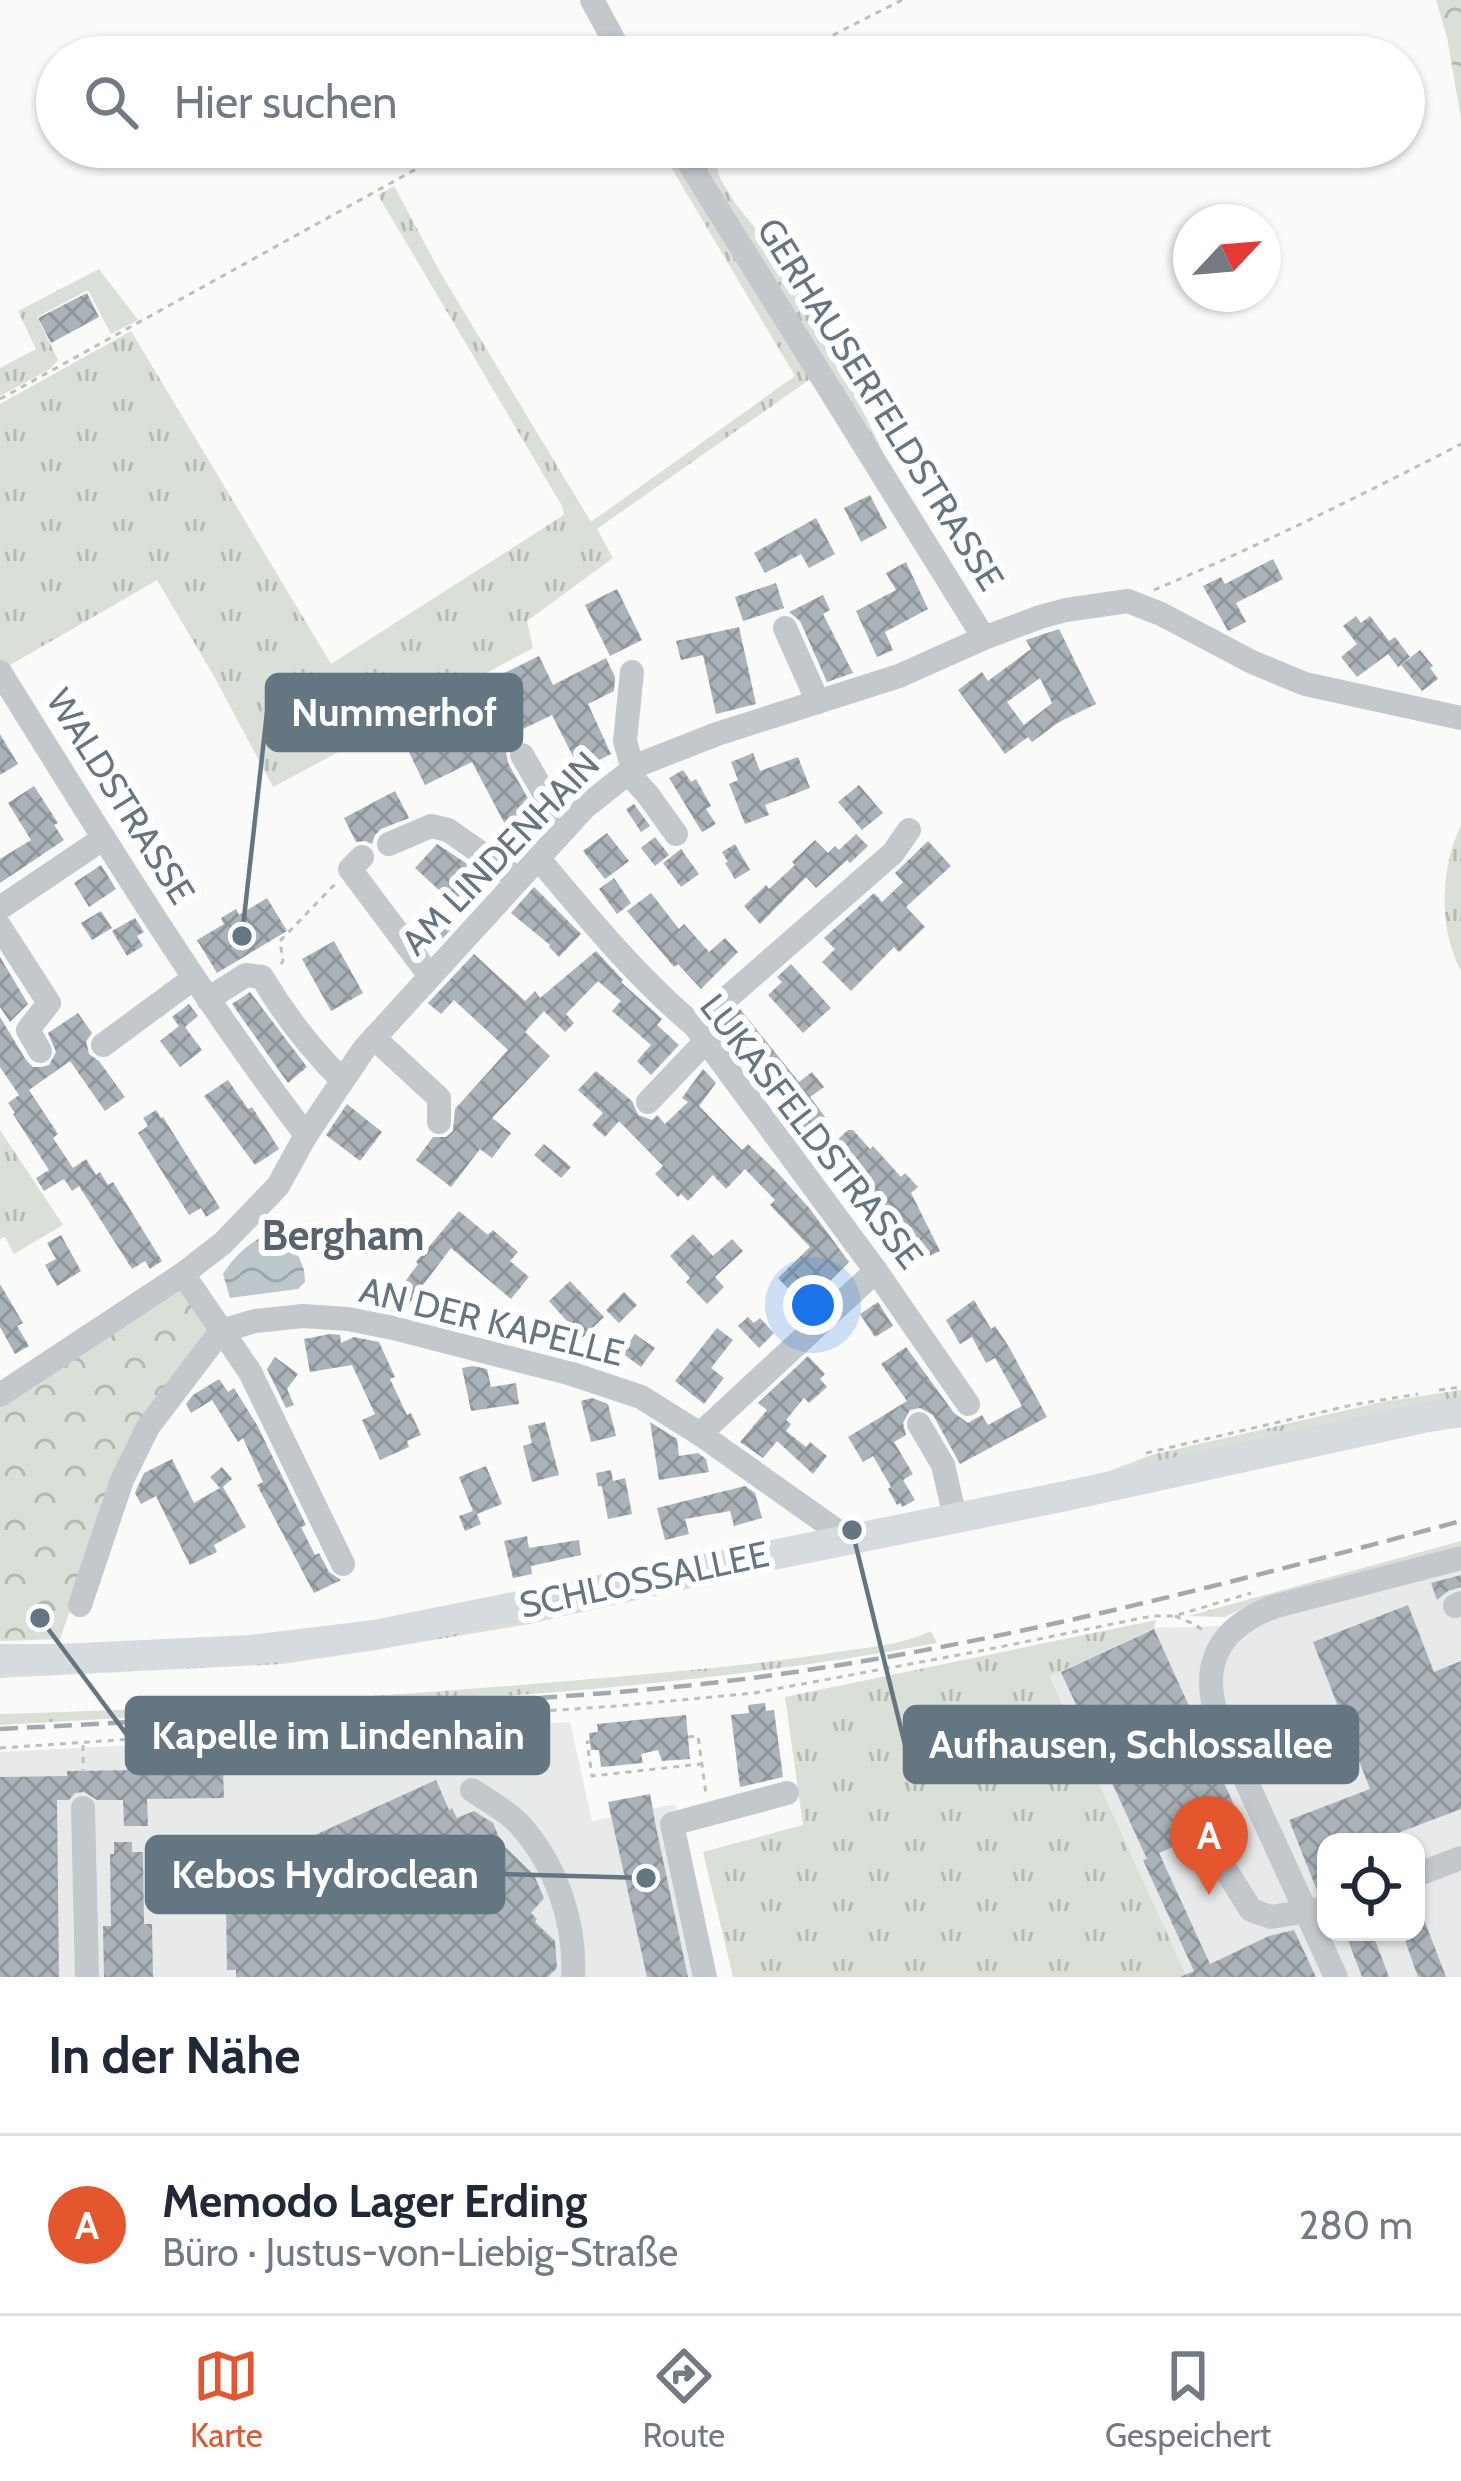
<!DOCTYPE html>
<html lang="de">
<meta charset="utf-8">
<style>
:root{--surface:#fff;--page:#f6f6f7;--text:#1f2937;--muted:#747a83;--line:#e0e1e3;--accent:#e4572e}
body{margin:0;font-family:Cabin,sans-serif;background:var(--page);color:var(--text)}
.controls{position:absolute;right:36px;bottom:36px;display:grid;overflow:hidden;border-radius:24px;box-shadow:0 3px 9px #0004}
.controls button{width:108px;height:108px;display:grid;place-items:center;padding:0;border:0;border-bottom:3px solid var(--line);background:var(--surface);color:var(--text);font:60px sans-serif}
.compass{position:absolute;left:1173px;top:204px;width:108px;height:108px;border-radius:50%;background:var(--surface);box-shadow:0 3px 9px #0004;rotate:64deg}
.you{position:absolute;left:813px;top:1305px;width:42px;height:42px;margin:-30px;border:9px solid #fff;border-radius:50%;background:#1a73e8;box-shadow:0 0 0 18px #1a73e833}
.badge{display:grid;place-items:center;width:78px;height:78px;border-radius:50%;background:var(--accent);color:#fff;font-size:39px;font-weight:700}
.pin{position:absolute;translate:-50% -99px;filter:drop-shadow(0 3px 6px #0008)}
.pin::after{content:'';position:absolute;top:63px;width:42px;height:36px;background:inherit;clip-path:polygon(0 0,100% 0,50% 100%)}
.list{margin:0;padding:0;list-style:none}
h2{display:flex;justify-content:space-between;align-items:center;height:156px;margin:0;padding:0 48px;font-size:51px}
h2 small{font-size:39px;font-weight:400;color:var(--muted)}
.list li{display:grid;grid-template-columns:78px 1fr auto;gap:36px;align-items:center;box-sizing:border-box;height:180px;padding:0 48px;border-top:3px solid var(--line)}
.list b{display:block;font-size:45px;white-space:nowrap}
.list p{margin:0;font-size:39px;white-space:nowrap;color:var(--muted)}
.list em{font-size:39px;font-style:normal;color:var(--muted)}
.icon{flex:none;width:66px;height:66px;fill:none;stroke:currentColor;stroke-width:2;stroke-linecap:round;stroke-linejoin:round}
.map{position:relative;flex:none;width:1461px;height:1977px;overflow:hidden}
.search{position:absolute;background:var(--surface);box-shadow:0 3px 9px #0004;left:36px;right:36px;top:36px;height:132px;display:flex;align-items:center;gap:30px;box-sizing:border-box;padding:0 42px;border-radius:66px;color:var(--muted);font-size:45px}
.sheet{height:336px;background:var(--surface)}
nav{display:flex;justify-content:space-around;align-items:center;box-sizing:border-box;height:168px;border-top:3px solid var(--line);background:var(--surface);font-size:33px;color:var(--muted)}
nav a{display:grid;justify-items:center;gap:6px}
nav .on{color:var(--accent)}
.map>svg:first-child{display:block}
.built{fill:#e8e9e9;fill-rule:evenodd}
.grass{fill:url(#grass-tufts)}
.forest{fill:url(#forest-crowns)}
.water{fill:url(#water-waves)}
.building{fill:url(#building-cross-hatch);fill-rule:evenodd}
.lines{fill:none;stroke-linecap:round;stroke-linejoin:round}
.path{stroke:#bbbfc2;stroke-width:3;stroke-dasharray:6 6;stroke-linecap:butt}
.minor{stroke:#c3c8cc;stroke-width:24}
.major{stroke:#d6dbdf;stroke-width:30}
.rail{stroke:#a2aab0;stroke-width:4.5;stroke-dasharray:18 9;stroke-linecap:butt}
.labels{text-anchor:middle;stroke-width:12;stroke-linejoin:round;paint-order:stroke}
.street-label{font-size:36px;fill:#657683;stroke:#fff}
.quarter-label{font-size:42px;font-weight:bold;fill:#57646e;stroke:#fff}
.leader{fill:none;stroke:#657683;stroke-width:4.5}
.callout-dot{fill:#657683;stroke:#fff;stroke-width:4.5}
.callout{fill:#657683;stroke:#657683;stroke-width:4.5}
.callout-label{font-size:39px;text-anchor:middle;font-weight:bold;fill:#fff}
</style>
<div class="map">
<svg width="1461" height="1977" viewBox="0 0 1461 1977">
<defs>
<pattern id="grass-tufts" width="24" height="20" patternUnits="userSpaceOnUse" patternTransform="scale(3)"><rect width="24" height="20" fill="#dadfd7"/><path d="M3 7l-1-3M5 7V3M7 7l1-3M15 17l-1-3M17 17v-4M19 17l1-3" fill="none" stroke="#b4b9b4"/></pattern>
<pattern id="forest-crowns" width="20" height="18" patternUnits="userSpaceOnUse" patternTransform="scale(3)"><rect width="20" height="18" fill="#dadfd7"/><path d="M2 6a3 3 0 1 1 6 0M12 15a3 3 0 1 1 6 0" fill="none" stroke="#b4b9b4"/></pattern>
<pattern id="water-waves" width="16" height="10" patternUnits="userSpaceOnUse" patternTransform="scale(3)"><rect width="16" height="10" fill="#bbc7cb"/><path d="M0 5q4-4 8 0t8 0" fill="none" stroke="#9ca6aa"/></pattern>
<pattern id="building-cross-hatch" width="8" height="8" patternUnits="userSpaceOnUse" patternTransform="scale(3)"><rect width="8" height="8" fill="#aab3b9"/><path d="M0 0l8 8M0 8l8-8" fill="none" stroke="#8e969c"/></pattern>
</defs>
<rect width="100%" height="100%" fill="#fafaf8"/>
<g class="built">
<path d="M1461 1563V1977H1187L1050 1675 1154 1628 1221 1626ZM1326 1842H1416V1932H1326Z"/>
<polygon points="570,1722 592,1821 675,1804 717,1977 0,1977 0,1752"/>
</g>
<g class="grass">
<polygon points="659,147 670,147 813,377 597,529 613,558 527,621 533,648 273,787 215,678 157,580 5,668 0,661 0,404 131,331 331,664 564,515 562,506 378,195 394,186 440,272 591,522 795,376"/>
<polygon points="693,147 711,147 720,178 735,203 802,287 901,489 694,158"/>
<polygon points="99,269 138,320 111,334 88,290 37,317 58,360 50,369 0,396 0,368 36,349 18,311"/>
<path d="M1461 825V971C1438 928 1440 869 1461 825Z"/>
<polygon points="0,1130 63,1225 14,1254 5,1237 0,1239"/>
<polygon points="1461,1390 1461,1401 1089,1479 1151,1455 1382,1402"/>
<polygon points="1461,1541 1461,1546 1260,1600 1225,1617 1188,1616"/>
<polygon points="848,1553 524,1625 343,1655 282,1664 0,1678 0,1668 75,1667"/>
<polygon points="1156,1620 1154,1628 1050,1676 1187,1977 733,1977 703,1852 803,1825 785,1697"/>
<path d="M931 1631 937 1643C628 1701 312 1706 0 1725V1714C227 1708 454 1692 681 1671 735 1666 789 1660 843 1651 873 1647 904 1644 931 1631Z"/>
</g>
<g class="forest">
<polygon points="1436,0 1461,0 1461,119 1447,37"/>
<polygon points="177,1286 210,1329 78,1588 60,1639 0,1641 0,1405"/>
</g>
<path class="water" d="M271 1232 290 1234 304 1270 305 1282 298 1289 230 1298 223 1274C235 1255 250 1242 271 1232Z"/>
<g class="building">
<polygon points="87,293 99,317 51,343 38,318"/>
<polygon points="870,495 887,528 861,542 844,508"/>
<polygon points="816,518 835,554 809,568 801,554 765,573 754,553"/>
<polygon points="1273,559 1283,579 1236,603 1246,622 1228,631 1203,586 1221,577 1225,584"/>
<polygon points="906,562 928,609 885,632 893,650 877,657 856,611 896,590 886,573"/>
<polygon points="776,583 784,608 743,621 735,597"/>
<polygon points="617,589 642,640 610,656 585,605"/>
<polygon points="823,595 830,610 823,614 853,673 827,682 800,621 789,612"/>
<polygon points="1356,616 1361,623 1370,616 1389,641 1395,637 1410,657 1398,667 1388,654 1357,677 1341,657 1357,644 1343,626"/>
<polygon points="739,627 756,704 716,714 703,655 681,660 676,641"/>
<path d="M1059 629 1096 704 1059 722 1032 742 1028 737 1005 754 958 690 982 672 988 681 1031 649 1026 640ZM1040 678 1052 703 1024 725 1007 702Z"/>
<polygon points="1420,650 1433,666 1430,668 1438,679 1422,691 1401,665"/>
<polygon points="539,656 553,685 606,658 615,677 614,691 588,704 611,754 580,770 552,715 500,740 506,752 508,763 535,811 506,826 472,762 425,785 405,744 454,720 445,702"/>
<polygon points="0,734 18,764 0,775"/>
<polygon points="753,753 760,771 798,757 810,788 765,805 769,815 745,824 729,784 738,780 731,762"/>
<polygon points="683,770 691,782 696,779 711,806 706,809 716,824 702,832 669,778"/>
<polygon points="859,785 883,813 862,830 838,802"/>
<polygon points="34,786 58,823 54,825 64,840 0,883 0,859 31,840 8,803"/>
<polygon points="395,791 409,818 381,829 375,835 372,844 365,841 356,842 344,818"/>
<polygon points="634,804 650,826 641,832 626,809"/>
<polygon points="607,833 629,861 605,879 583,851"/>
<polygon points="856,834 868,846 850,863 847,860 816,888 806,877 760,924 744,906 766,885 769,889 795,865 792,862 815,840 828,853 835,846 839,850"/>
<polygon points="655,837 669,855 655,866 641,848"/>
<polygon points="928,841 951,866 906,907 925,927 899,952 894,947 851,991 822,962 835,949 824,938 874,893 882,902 903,882 895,873"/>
<polygon points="437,844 484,875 480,879 477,876 453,903 415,868"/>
<polygon points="735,844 750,870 735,879 725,863 728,862 722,852"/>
<polygon points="681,849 699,874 681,887 663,863"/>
<polygon points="101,865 116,889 89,907 74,883"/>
<polygon points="614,878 631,903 617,914 599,889"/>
<polygon points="534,887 581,934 559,957 549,947 550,945 511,913"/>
<polygon points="651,893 679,929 684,924 709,952 725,938 738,952 701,989 678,964 674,967 627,911"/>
<polygon points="267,898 287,931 217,973 197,940 224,924 221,918 236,909 239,915"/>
<polygon points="101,911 112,928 92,940 81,923"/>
<polygon points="448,914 457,923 440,941 431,933"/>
<polygon points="135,918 144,932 137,936 143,946 127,956 112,931"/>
<polygon points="334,941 363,993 331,1011 302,959"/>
<polygon points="596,951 623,980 621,982 662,1019 657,1025 679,1045 651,1075 637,1061 651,1045 612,1011 621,1001 598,981 566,1014 574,1023 565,1032 544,1011 525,1032 550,1056 492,1118 511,1133 492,1158 480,1149 451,1187 416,1160 433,1137 446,1137 453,1131 455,1109 508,1050 454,1000 441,1014 428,1003 474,954 525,1001 535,991 540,998"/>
<polygon points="0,957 28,1004 10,1022 0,1007"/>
<polygon points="791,964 831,1008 803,1033 768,995 782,982 777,977"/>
<polygon points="250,992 307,1067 288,1083 232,1004"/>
<polygon points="189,1004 198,1016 185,1027 202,1050 180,1067 160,1041 179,1026 172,1017"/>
<polygon points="740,1009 799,1082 812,1072 824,1087 810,1097 825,1117 803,1133 782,1106 791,1099 760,1061 754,1066 721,1025"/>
<polygon points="78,1013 92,1033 86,1041 89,1054 99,1061 125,1097 105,1111 70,1061 29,1090 58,1134 53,1138 73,1168 86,1159 96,1175 100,1172 108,1185 113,1182 162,1261 150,1269 145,1261 132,1269 79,1186 72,1191 64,1179 44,1191 36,1178 49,1170 13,1114 15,1113 8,1103 19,1095 0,1067 0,1017 26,1060 33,1067 41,1067 49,1065 56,1052 48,1033"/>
<polygon points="703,1069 716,1083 699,1106 742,1150 748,1144 777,1172 810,1209 849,1262 805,1306 778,1278 810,1247 770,1205 775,1200 745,1169 726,1189 713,1175 688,1201 681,1194 678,1197 655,1174 663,1166 619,1121 605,1137 592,1125 603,1113 578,1090 596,1071 632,1101 638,1115 652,1120 657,1115 665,1124 688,1102 682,1098"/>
<polygon points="228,1080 248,1109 252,1107 279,1149 255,1165 204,1096"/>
<polygon points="347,1104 382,1132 360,1161 326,1135"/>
<polygon points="156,1110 161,1118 163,1117 220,1208 206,1217 201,1208 189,1215 138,1133 148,1126 143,1118"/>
<polygon points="848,1130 853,1130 870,1149 873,1146 901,1177 905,1173 918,1187 911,1193 940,1251 921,1260 908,1234 899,1239 880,1203 849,1169 853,1165 833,1144"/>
<polygon points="544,1144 571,1167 561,1178 534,1155"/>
<polygon points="459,1211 488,1235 493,1230 518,1252 510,1261 529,1277 511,1299 451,1248 402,1313 387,1310 387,1306 418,1264 416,1262"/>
<polygon points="693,1234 713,1256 732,1239 743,1251 715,1277 724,1287 707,1304 686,1282 690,1278 670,1256"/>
<polygon points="61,1235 81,1271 57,1286 45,1265 56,1259 47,1243"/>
<polygon points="570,1281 604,1317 582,1338 549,1301"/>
<polygon points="0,1284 23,1323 17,1326 29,1346 15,1354 0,1327"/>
<polygon points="624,1292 637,1305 619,1323 606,1310"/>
<polygon points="974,1300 991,1329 995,1326 1009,1347 1047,1417 960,1464 933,1415 920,1408 910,1410 903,1423 906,1435 894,1442 913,1474 903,1480 915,1500 902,1507 900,1503 897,1505 888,1489 891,1487 873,1456 863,1462 848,1437 907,1401 881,1364 906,1347 954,1413 968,1423 982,1415 988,1425 1022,1406 995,1358 986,1363 972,1337 960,1344 946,1320"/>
<polygon points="878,1302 893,1326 875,1337 860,1314"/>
<polygon points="748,1317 754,1323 760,1318 774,1333 759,1348 738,1326"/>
<polygon points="717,1328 733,1340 711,1368 724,1378 704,1404 675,1381"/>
<polygon points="330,1334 340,1335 341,1343 354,1337 379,1342 395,1377 390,1379 407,1415 411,1413 421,1435 407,1441 409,1447 380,1460 362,1420 375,1414 352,1365 310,1372 304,1339"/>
<polygon points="635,1334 655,1348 641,1367 622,1353"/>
<polygon points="808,1356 825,1374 820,1379 827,1387 809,1403 804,1398 786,1420 791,1424 786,1431 806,1447 810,1442 827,1456 813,1474 777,1441 763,1458 740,1442 767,1410 758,1403"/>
<polygon points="275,1357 298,1374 287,1389 294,1405 286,1408 267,1369"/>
<polygon points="473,1366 487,1369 491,1387 516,1383 519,1404 471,1411 462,1368"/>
<polygon points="219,1379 228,1392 234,1388 257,1425 306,1525 301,1527 315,1555 319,1553 329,1572 341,1580 314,1593 257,1485 263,1482 243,1438 238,1442 212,1400 191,1413 186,1404 193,1395"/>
<polygon points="592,1398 608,1404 616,1436 591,1442 581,1401"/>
<polygon points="545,1422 559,1475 532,1482 523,1446 532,1443 528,1426"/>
<polygon points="650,1422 677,1439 679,1456 698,1453 706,1459 709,1472 659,1480"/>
<polygon points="172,1459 194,1503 220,1488 210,1477 222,1467 232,1479 223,1487 246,1527 214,1545 217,1552 190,1565 156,1496 141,1504 135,1493 144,1473"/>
<polygon points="486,1466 502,1504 477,1514 481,1524 465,1531 459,1516 473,1511 459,1477"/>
<polygon points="611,1470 613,1481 625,1478 632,1514 608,1519 602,1486 598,1486 596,1473"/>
<polygon points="745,1486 755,1493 762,1518 734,1526 730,1511 685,1519 689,1534 665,1540 657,1508"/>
<polygon points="527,1536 529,1548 579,1540 581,1555 531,1566 532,1574 513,1578 504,1541"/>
<polygon points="1461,1575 1461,1587 1448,1591 1437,1600 1431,1583"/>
<polygon points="1408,1605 1434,1672 1461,1661 1461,1809 1374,1842 1326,1842 1326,1892 1318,1893 1289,1820 1370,1789 1313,1642"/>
<polygon points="1154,1629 1240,1818 1159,1853 1210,1964 1269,1936 1294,1930 1316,1977 1180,1977 1194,1971 1143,1860 1147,1859 1061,1672"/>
<polygon points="765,1703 766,1711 774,1710 783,1777 740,1787 731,1715 749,1713 748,1705"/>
<polygon points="686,1715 690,1759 662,1761 658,1750 641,1754 643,1763 601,1767 599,1750 591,1750 589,1733 598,1732 597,1724"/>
<polygon points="223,1769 224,1798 147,1799 148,1826 124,1826 123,1800 97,1800 84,1792 75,1793 69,1800 57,1800 59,1977 0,1977 0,1777 67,1776 67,1771"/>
<polygon points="436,1780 449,1810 452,1808 457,1818 474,1811 493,1823 502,1844 534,1875 544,1898 531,1913 537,1919 535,1922 555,1941 557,1968 548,1977 236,1977 236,1970 227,1970 225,1835 315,1835"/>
<polygon points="650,1794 656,1827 688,1977 647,1977 608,1802"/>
<polygon points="114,1842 132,1842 132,1852 143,1852 144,1924 152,1924 153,1977 104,1977 103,1926 111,1926 110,1854 114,1854"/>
<polygon points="1416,1901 1417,1901 1446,1977 1418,1977 1402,1932 1416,1932"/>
<polygon points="1345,1932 1372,1932 1389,1977 1362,1977"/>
</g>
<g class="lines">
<g class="path">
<polyline points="790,57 902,0"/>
<polyline points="0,399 456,147"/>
<path d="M1154 590C1259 546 1360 496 1461 444"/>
<polyline points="281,964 283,961 280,941 336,883"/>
<polyline points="1439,1390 1461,1387"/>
<polyline points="1146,1453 1352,1405 1418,1394"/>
<polyline points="1175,1616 1196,1625 1203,1631"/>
<polyline points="688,1737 698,1736 706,1794"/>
<polyline points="591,1742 587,1742 592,1776 701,1764"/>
<polyline points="83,1745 83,1770"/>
<polyline points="0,1748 617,1706 754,1693 980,1651 1152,1616 1174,1616 1251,1593"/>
</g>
<g class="minor">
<polyline points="592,0 623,57"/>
<polyline points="679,147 984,638"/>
<polyline points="785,628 818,702"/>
<path d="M0 672C98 829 194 988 306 1135"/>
<polyline points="632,672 625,741 633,769"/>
<polyline points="522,755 565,829"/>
<polyline points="628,773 648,795 676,834"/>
<polyline points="389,844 431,826 448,830 518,879"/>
<polyline points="362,857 350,869 430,976"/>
<path d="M538 858C587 916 636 977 695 1026L876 1271 968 1404"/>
<polyline points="0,908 104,838"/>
<polyline points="0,927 49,1003 28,1030 40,1051"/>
<path d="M208 999 246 975 262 977C285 1016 310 1048 342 1080"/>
<polyline points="695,1026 893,853 909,830"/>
<polyline points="374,1038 439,1098 439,1122"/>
<polyline points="103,1045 194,978"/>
<polyline points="648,1102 706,1041"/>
<polyline points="183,1274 250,1372 343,1564"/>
<polyline points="0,1395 183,1274 223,1243 278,1186 306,1135 364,1049 585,807 638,765 717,734 899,676 984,638 1040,617 1066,610 1128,601 1161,614 1252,662 1305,684 1461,718"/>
<polyline points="919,1424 943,1465 955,1517"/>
<polyline points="700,1434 876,1271"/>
<polyline points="80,1605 122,1480 148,1427 221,1331 255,1321 303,1316 348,1319 393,1328 572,1374 641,1397 700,1434 847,1538"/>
<polyline points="1455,1606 1461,1603"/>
<path d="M472 1790C488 1801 506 1810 519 1824 556 1864 576 1923 573 1977"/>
<polyline points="83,1808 87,1977"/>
<polyline points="1227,1872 1251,1910 1271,1917 1326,1908"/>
<polyline points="1416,1875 1461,1858"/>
<polyline points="705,1977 672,1824 787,1793"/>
<path d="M1336 1977 1218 1720C1199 1664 1219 1628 1273 1607L1461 1558"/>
</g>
<polyline class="major" points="0,1659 59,1659 251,1650 375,1635 1066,1496 1423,1418 1461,1412"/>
<path class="rail" d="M0 1729C136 1722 272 1714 408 1706 523 1699 638 1693 752 1678 993 1646 1227 1584 1461 1521"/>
</g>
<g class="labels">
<g class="street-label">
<text transform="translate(881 404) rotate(58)" y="13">GERHAUSERFELDSTRASSE</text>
<text transform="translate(121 796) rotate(58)" y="13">WALDSTRASSE</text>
<text transform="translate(500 853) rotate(-46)" y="13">AM LINDENHAIN</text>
<text transform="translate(812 1131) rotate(52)" y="13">LUKASFELDSTRASSE</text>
<text transform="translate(492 1321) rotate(14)" y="13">AN DER KAPELLE</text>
<text transform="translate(644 1579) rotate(-12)" y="13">SCHLOSSALLEE</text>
</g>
<g class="quarter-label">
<text x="343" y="1250">Bergham</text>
</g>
</g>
<path class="leader" d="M242 936L267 712M40 1618L127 1735M852 1530L905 1745M646 1878L503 1874"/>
<g class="callout-dot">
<circle cx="242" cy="936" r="12"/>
<circle cx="40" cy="1618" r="12"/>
<circle cx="852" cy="1530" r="12"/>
<circle cx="646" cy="1878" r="12"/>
</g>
<g class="callout">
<rect x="267" y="675" width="254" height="75" rx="12"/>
<rect x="127" y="1698" width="421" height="75" rx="12"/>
<rect x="905" y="1707" width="452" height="75" rx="12"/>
<rect x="147" y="1837" width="356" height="75" rx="12"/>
</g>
<g class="callout-label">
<text x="394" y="726">Nummerhof</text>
<text x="338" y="1749">Kapelle im Lindenhain</text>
<text x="1131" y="1758">Aufhausen, Schlossallee</text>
<text x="325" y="1888">Kebos Hydroclean</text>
</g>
</svg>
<div class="controls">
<button><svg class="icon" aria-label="locate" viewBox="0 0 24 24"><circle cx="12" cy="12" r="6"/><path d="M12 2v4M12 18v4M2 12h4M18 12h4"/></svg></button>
</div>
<svg class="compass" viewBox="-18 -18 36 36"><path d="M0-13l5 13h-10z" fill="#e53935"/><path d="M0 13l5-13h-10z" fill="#747a83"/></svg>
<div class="you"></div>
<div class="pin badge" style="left:1209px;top:1895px">A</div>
<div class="search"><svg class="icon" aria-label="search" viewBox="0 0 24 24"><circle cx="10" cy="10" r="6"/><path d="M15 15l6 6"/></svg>Hier suchen</div>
</div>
<section class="sheet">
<h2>In der Nähe<small></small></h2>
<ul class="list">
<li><span class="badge">A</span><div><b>Memodo Lager Erding</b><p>Büro · Justus-von-Liebig-Straße</p></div><em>280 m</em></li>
</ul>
</section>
<nav>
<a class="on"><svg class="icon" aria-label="map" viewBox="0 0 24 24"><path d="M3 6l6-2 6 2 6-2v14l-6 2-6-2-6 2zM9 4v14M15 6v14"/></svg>Karte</a>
<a><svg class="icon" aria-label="directions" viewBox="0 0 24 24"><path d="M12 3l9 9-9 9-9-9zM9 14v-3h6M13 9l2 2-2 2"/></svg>Route</a>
<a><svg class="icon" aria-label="saved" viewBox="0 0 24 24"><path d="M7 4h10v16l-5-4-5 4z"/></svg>Gespeichert</a>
</nav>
